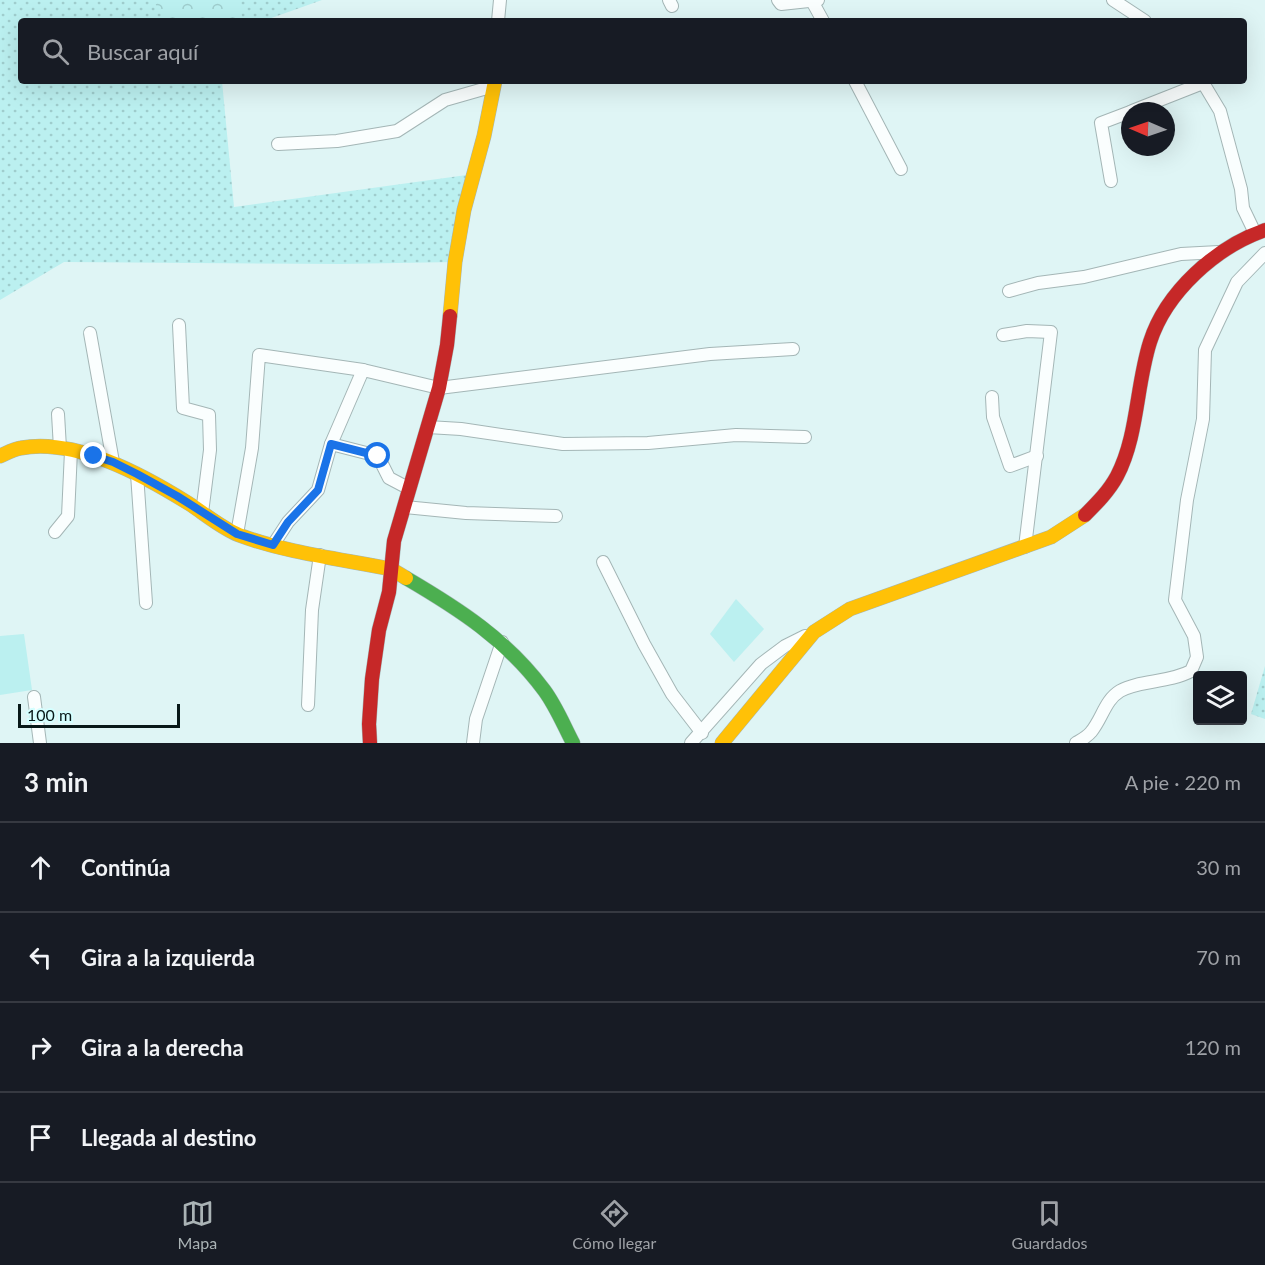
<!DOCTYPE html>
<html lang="es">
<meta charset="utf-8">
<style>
:root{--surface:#171b24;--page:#242831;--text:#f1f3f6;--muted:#9ea1a6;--line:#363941;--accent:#aab3b5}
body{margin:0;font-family:Lato,sans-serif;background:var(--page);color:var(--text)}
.controls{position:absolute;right:18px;bottom:18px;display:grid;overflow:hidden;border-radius:6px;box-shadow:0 6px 24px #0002}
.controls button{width:54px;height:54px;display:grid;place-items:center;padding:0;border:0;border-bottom:2px solid var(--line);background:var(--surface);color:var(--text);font:30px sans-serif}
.compass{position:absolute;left:1121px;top:102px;width:54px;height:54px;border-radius:50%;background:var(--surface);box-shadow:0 6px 24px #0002;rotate:272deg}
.scale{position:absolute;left:18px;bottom:15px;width:162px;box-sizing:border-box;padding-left:6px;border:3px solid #081818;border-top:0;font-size:16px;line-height:21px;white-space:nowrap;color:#081818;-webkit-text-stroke:4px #d5ffff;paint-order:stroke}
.stop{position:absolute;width:18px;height:18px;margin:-14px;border:4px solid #1a73e8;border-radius:50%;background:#fff}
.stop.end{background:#1a73e8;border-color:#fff;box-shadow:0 2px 6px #0008}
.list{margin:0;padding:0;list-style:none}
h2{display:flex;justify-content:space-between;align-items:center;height:78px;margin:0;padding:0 24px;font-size:26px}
h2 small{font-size:20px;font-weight:400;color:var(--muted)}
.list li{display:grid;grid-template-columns:39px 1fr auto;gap:18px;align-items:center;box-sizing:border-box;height:90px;padding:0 24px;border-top:2px solid var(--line)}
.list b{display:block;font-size:22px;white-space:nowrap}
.list em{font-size:20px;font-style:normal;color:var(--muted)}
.icon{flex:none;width:33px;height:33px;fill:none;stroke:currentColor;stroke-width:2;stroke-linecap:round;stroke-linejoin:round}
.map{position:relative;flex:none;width:1265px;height:743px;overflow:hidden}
.search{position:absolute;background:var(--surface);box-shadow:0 6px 24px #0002;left:18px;right:18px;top:18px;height:66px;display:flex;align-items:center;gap:15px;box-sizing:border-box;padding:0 21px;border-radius:6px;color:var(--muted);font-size:22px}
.sheet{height:438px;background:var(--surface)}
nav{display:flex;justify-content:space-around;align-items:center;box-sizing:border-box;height:84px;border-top:2px solid var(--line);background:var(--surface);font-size:16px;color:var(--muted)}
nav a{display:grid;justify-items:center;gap:3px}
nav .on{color:var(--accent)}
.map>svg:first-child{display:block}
.grass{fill:url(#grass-dots)}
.forest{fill:url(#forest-crowns)}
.park{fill:#bbf0f0}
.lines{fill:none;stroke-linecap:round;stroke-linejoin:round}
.street-casing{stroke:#a4b6b6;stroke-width:14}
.fast-casing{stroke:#a4b6b6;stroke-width:15}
.slow-casing{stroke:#a4b6b6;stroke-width:15}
.jam-casing{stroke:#a4b6b6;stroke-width:15}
.street{stroke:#fafefe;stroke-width:12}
.fast{stroke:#4caf50;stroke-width:14}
.slow{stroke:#ffc107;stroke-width:14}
.jam{stroke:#c62828;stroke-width:14}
.route{stroke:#1a73e8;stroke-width:8}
</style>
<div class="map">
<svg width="1265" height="743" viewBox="0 0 1265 743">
<defs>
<pattern id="grass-dots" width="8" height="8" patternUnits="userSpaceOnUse" patternTransform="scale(1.5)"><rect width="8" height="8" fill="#bbf0f0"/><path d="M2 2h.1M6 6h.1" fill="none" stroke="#9fcdcd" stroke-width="1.8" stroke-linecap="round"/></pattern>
<pattern id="forest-crowns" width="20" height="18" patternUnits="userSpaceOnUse" patternTransform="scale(1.5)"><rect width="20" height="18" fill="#bbf0f0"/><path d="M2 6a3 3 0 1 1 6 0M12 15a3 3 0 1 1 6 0" fill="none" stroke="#9fcdcd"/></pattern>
</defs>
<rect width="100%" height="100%" fill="#dff5f5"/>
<g class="grass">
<polygon points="0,0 322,0 263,21 21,21 21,81 222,81 234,207 474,174 455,262 340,264 64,262 0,300"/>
<polygon points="1265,666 1265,719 1251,714"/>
</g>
<polygon class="forest" points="154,0 238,0 243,21 171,21 159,12"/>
<g class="park">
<polygon points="736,599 764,629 734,662 710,634"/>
<polygon points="24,634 32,690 0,695 0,636"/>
</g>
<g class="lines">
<defs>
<g id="street">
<polyline points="669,0 672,6"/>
<polyline points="778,0 781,4 818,0"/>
<polyline points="1113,0 1145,21"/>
<polyline points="812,1 823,21"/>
<polyline points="498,21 500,0"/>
<polyline points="855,81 901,169"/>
<polyline points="1202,81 1220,111 1241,189 1243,208 1255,233"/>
<polyline points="1132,111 1203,83"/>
<polyline points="278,144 337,141 397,131 445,100 494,86"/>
<polyline points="1111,181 1101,123 1130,112"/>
<polyline points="1009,291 1038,283 1084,277 1181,254 1219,252"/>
<polyline points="179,325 183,408 209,415 210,450 202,513"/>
<polyline points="90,333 113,462"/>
<polyline points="1003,335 1027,331 1051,332 1025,547"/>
<polyline points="992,397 993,417 1010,466 1037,456"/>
<polyline points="58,414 60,448"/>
<polyline points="428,427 461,429 563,444 648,443 736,435 805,437"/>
<polyline points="331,444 378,456 389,478 408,488"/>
<polyline points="137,474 146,603"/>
<polyline points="405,507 466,513 556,516"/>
<polyline points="55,532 68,516 71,451"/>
<polyline points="237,534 252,448 259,355 363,370"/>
<polyline points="273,545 288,522 318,490 331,444 363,370 439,388 710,354 793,349"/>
<polyline points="603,562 644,644 672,694 702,733"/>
<polyline points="34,697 40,743"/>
<polyline points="308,705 312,610 320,555"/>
<polyline points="473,743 476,719 502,642"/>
<polyline points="691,743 761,664 785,646 805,636"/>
<path d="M1076 743C1081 740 1087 737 1091 732 1102 719 1105 700 1120 691 1139 680 1169 683 1191 671L1197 657 1194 636 1175 600 1187 500 1203 419 1205 350 1237 282 1265 253"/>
</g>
<path id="fast" d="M406 578C459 609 507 640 544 690 556 706 564 726 573 743"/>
<g id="slow">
<polyline points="450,316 455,262 464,210 484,136 495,81"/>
<path d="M0 456C7 453 14 449 21 448 76 438 143 475 188 503 204 513 221 528 239 535 287 553 341 559 391 569L406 578"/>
<polyline points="722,743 814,632 850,609 1051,537 1085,515"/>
</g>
<g id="jam">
<path d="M1085 515C1097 503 1109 491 1117 476 1138 436 1136 386 1150 342 1166 292 1216 247 1265 230"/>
<polyline points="370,743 369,724 372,679 379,630 389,592 394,541 439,388 447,345 450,316"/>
</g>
</defs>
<use href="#street" class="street-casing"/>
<use href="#fast" class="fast-casing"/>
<use href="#slow" class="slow-casing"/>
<use href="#jam" class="jam-casing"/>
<use href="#street" class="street"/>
<use href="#fast" class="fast"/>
<use href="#slow" class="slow"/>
<use href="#jam" class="jam"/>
</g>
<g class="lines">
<polyline class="route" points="94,456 113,462 137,474 177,496 237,534 273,545 288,522 318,490 331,444 378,456"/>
</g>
</svg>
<div class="controls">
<button><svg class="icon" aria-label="layers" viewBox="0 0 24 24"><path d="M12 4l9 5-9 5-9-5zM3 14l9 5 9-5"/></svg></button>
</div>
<svg class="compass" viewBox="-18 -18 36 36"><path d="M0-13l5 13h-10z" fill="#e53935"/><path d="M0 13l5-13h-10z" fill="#9ea1a6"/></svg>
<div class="scale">100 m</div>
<div class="stop" style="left:378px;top:456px"></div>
<div class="stop end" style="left:94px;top:456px"></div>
<div class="search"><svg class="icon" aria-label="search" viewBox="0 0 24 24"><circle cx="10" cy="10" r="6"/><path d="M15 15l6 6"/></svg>Buscar aquí</div>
</div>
<section class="sheet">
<h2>3 min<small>A pie · 220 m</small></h2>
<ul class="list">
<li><svg class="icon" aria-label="ahead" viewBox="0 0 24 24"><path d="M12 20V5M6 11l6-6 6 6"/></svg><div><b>Continúa</b></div><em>30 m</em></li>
<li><svg class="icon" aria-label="left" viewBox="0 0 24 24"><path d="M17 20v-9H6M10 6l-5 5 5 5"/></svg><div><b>Gira a la izquierda</b></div><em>70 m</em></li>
<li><svg class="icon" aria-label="right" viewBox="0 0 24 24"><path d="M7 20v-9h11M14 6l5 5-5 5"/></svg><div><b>Gira a la derecha</b></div><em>120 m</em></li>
<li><svg class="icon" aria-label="arrive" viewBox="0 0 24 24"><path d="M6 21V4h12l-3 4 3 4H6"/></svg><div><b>Llegada al destino</b></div></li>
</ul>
</section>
<nav>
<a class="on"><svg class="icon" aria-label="map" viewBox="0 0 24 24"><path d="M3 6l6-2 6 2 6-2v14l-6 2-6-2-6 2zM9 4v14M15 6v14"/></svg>Mapa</a>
<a><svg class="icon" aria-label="directions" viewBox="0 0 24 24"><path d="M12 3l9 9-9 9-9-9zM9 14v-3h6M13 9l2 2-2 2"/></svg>Cómo llegar</a>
<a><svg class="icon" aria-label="saved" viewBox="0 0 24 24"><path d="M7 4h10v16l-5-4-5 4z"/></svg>Guardados</a>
</nav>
